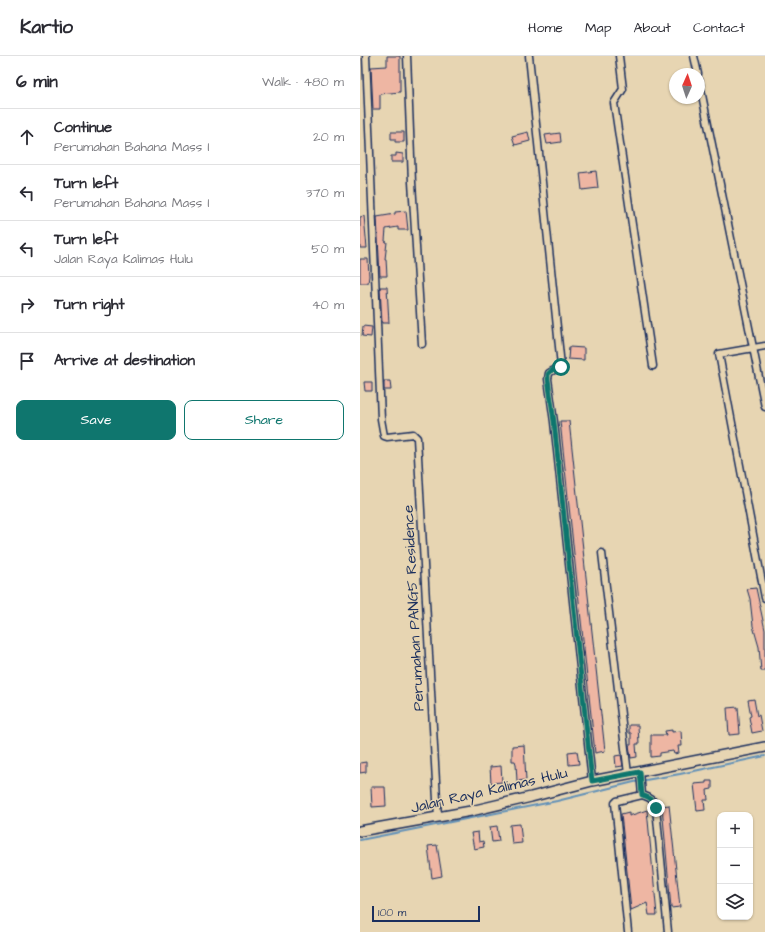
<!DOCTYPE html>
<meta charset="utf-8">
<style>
:root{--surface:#fff;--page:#f2f2f3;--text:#2b2b33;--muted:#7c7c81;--line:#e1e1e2;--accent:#0f766e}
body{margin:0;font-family:"Architects Daughter",sans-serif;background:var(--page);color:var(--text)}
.controls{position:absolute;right:12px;bottom:12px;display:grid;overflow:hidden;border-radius:8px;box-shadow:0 1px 3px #0004}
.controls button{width:36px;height:36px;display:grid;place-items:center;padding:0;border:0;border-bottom:1px solid var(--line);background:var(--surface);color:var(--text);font:20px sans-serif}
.compass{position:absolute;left:309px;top:12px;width:36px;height:36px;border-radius:50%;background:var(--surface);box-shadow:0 1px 3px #0004;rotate:3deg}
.scale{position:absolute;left:12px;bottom:10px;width:108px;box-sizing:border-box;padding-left:4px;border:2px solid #1b2f5e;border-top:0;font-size:11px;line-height:14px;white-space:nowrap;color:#1b2f5e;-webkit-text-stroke:3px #e7d5b2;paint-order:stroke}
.stop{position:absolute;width:12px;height:12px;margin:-9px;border:3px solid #0f766e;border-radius:50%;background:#fff}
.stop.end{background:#0f766e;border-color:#fff;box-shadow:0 1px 4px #0008}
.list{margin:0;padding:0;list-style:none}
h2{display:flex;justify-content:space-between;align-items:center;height:52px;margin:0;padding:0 16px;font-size:17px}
h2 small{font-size:13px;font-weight:400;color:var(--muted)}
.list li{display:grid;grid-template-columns:26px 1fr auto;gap:12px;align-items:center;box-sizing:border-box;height:56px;padding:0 16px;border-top:1px solid var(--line)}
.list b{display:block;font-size:15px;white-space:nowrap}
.list p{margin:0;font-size:13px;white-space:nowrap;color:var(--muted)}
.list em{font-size:13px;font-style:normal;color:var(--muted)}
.actions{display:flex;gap:8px;padding:12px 16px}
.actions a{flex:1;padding:9px 0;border:1px solid var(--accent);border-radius:8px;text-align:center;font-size:14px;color:var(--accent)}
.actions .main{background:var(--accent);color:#fff}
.icon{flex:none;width:22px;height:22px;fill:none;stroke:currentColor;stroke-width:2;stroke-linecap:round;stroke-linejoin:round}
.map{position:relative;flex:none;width:405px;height:876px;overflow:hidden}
header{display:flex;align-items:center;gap:24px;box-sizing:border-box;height:56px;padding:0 20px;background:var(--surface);border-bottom:1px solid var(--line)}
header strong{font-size:19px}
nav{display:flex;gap:22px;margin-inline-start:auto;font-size:14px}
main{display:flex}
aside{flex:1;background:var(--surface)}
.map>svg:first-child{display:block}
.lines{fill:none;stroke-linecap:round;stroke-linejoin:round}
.stream{stroke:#6291b8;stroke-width:2}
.building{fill:#eeb6a3;stroke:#1b2f5e}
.street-casing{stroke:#1b2f5e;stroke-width:9}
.secondary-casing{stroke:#1b2f5e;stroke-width:12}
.street{stroke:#e7d5b2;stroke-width:6}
.secondary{stroke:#e7d5b2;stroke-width:9}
.route{stroke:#0f766e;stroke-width:5}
.labels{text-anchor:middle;stroke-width:3;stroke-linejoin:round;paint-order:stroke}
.street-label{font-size:15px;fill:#1b2f5e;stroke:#e7d5b2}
</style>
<header>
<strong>Kartio</strong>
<nav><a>Home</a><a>Map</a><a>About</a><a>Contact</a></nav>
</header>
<main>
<aside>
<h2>6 min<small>Walk · 480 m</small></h2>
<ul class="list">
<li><svg class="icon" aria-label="ahead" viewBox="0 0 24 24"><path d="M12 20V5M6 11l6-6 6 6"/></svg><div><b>Continue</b><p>Perumahan Bahana Mass I</p></div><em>20 m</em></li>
<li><svg class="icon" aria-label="left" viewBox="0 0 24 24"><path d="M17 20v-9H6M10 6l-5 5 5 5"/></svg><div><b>Turn left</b><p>Perumahan Bahana Mass I</p></div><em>370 m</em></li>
<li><svg class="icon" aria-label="left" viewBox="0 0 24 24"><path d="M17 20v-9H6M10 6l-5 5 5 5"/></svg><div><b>Turn left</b><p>Jalan Raya Kalimas Hulu</p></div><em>50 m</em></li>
<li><svg class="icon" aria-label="right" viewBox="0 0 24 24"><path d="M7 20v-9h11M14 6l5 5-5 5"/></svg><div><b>Turn right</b></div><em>40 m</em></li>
<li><svg class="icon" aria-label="arrive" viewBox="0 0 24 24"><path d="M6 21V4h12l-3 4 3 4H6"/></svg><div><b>Arrive at destination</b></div></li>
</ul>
<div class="actions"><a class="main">Save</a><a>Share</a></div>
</aside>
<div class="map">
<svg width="405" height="876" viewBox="0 0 405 876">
<rect width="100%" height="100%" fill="#e7d5b2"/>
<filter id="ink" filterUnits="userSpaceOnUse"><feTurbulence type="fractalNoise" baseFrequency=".025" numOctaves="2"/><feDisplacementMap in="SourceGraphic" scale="8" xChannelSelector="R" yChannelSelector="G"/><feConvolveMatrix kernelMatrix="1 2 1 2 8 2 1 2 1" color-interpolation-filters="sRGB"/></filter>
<g filter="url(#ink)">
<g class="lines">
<polyline class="stream" points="0,784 197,745 274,726 320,718 405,700"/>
</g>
<g class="building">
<polygon points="27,0 40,0 40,36 20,38 20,53 13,53 11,11 27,10"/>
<polygon points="31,76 44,76 44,86 35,86 35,83 31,83"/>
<polygon points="168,76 170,85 155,89 152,80"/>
<polygon points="200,77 201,86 187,88 185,79"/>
<polygon points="36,97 43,98 43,106 31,106 31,100 36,100"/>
<polygon points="236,115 238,132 222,134 220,117"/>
<polygon points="46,155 48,174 38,174 38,171 26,173 25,185 27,186 25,203 26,203 27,220 20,220 17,161 35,158 35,156"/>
<polygon points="4,160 7,192 0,192 0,161"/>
<polygon points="0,203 8,203 9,220 8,227 0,227"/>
<polygon points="20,231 27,231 29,267 22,267"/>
<polygon points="3,270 12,271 11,281 2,280"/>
<polygon points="209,291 224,292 224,304 208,303"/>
<polygon points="24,325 30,325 31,334 24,334"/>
<polygon points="4,326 12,326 12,335 5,335"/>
<polygon points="200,365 209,365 245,695 235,697"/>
<polygon points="396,532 405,574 405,615 401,615 399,591 393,570 390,543 387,533"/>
<polygon points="394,643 397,660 399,659 402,675 392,677 389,661 391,660 388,644"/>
<polygon points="378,651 380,678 369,679 367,652"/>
<polygon points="269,669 278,669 279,688 276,688 277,701 271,702 269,689 271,689 271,677 269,677"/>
<polygon points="312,674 312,676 321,675 322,690 318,690 319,697 314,698 313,695 300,697 300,700 291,701 291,679 306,679 305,675"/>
<polygon points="164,689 166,724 157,725 156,708 155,705 152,705 152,690"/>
<polygon points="217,695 219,708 209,709 208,696"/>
<polygon points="261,699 263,710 256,711 255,700"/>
<polygon points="6,706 6,716 0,717 0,707"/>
<polygon points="141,710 142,726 131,727 130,711"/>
<polygon points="346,725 352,725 352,733 347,734 348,744 344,744 345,754 337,755 334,728 346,727"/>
<polygon points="11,731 25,731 26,750 12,751"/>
<polygon points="309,749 320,851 311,852 302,750"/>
<polygon points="287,754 297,859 289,859 287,847 271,854 261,758 269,756 269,760"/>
<polygon points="160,768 162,787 152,788 150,769"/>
<polygon points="137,770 139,785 132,786 130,771"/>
<polygon points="118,776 119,786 123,785 124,791 114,793 111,777"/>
<polygon points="77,789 82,820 72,822 68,790"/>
</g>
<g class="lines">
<defs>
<g id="street">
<polyline points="6,0 21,363 24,380 27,381 53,378 57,382 78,762"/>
<polyline points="47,0 52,126 62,288"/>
<polyline points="169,0 201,310 200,313 194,314 189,317 188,323 194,366 232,725"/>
<polyline points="259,0 263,33 254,47 293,310"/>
<polyline points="334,0 338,18"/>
<polyline points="339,24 405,351"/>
<polyline points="405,290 359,298 405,542"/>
<polyline points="242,497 268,718"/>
<path d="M280 716 282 739C291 742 293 743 296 752L308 876"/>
<polyline points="268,876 255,747 257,745 282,739"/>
</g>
<polyline id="secondary" points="0,775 111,755 171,741 232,725 405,691"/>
</defs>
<use href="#street" class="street-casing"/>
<use href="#secondary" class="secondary-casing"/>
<use href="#street" class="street"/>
<use href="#secondary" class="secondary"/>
</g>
</g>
<g class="lines" filter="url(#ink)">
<path class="route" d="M201 311 192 314 188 318V323L194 366 232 725 280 716 282 739C291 742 293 743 296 752"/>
</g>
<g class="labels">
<g class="street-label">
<text transform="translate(53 552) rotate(-93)" y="5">Perumahan PANG5 Residence</text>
<text transform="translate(129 734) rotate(-13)" y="5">Jalan Raya Kalimas Hulu</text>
</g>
</g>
</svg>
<div class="controls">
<button>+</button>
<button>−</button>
<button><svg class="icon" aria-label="layers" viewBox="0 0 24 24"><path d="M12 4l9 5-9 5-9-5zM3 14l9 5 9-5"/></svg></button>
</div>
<svg class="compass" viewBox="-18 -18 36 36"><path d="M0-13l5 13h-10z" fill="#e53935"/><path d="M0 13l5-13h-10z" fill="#7c7c81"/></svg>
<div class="scale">100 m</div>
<div class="stop" style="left:201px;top:311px"></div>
<div class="stop end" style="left:296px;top:752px"></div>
</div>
</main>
